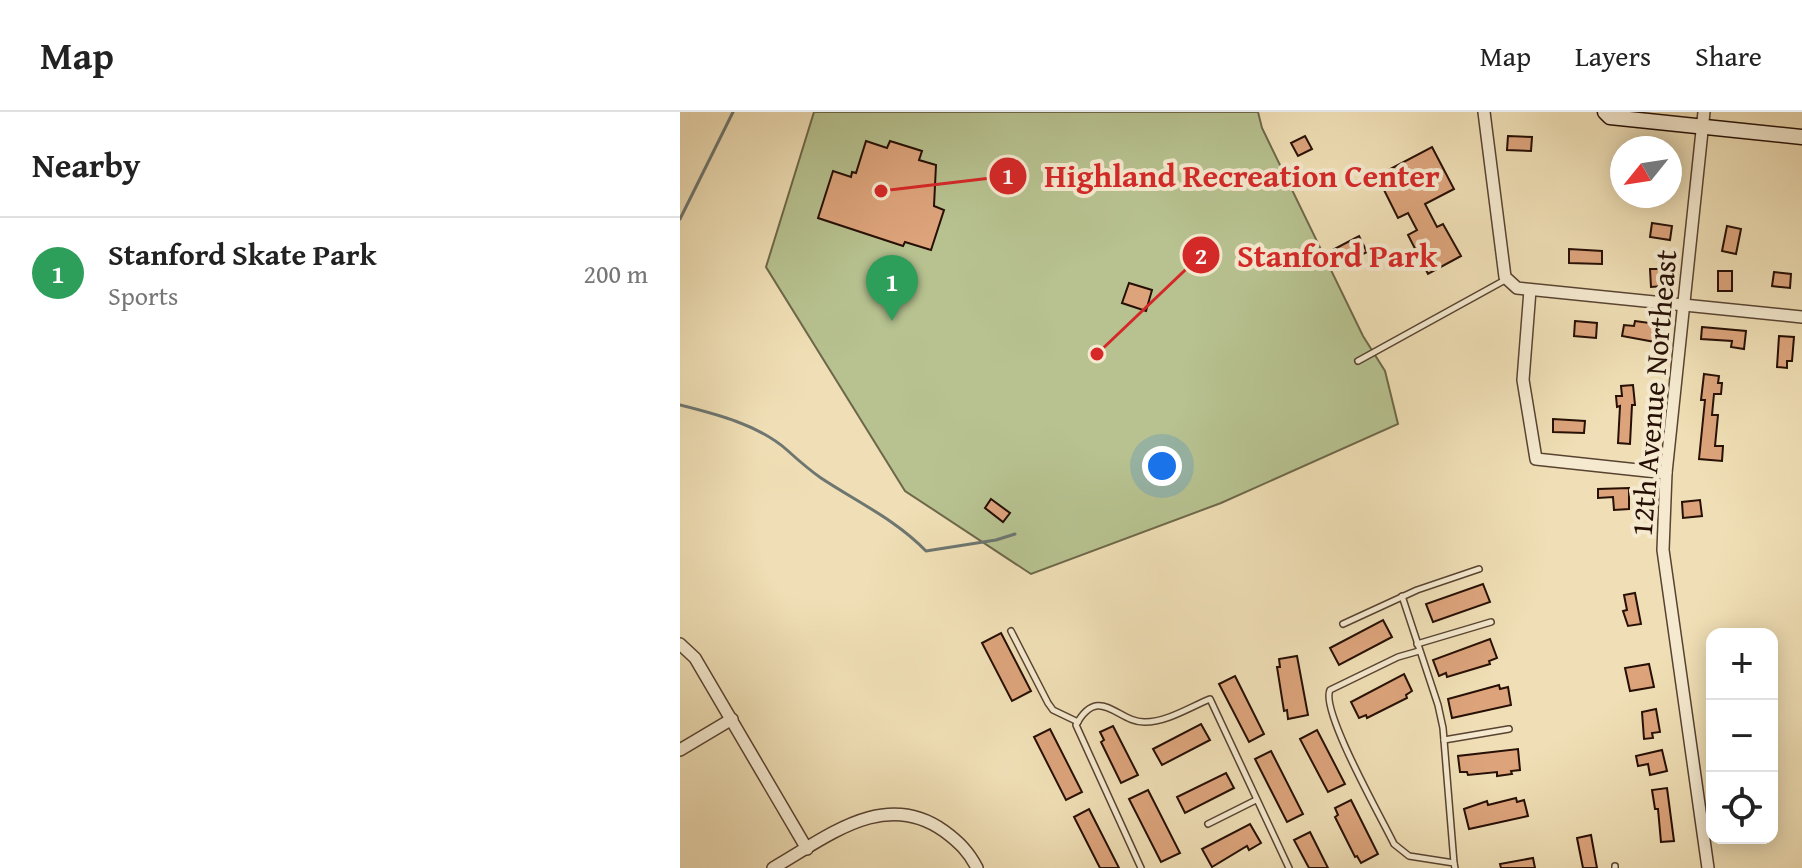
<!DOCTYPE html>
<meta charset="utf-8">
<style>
:root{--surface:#fff;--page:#f6f6f6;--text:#222;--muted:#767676;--line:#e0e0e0;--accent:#0f766e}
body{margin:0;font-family:"Gentium Book Plus",serif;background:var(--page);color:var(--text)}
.controls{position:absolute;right:24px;bottom:24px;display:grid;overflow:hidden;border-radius:16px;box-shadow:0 4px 20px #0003}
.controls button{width:72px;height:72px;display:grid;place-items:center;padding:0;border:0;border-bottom:2px solid var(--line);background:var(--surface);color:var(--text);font:40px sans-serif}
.compass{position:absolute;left:930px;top:24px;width:72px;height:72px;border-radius:50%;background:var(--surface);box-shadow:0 4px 20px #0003;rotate:240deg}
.you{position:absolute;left:482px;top:354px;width:28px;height:28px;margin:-20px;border:6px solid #fff;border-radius:50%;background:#1a73e8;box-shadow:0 0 0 12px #1a73e833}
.badge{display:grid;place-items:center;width:52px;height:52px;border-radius:50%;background:var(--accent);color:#fff;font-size:26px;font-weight:700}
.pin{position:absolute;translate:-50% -66px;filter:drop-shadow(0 2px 4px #0008)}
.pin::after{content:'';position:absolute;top:42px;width:28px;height:24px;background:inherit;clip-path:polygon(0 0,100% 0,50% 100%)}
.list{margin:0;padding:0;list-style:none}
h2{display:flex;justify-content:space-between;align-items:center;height:104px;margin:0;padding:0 32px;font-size:34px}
h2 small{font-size:26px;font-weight:400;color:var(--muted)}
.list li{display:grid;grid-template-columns:52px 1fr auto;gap:24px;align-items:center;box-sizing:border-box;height:112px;padding:0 32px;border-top:2px solid var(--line)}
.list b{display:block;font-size:30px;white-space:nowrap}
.list p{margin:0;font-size:26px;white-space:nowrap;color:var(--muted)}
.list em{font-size:26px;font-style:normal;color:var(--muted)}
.icon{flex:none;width:44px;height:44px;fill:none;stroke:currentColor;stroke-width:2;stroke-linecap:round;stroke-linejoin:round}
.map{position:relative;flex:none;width:1122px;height:756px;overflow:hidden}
header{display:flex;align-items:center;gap:48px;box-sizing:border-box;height:112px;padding:0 40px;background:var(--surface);border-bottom:2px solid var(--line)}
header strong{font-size:38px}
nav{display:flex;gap:44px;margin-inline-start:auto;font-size:28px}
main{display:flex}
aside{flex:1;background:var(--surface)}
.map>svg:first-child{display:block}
.green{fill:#b7c290;stroke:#6e684a;stroke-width:2}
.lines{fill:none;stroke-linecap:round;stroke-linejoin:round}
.stream{stroke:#6d7670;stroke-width:3}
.building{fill:#dda47c;stroke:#260f05;stroke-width:2}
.lane-casing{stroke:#584331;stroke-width:8}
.street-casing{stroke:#584331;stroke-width:14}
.secondary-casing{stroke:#260f05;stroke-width:17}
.lane{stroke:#f5ead0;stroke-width:5}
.street{stroke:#f5ead0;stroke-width:11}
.secondary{stroke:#f5ead0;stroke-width:14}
.labels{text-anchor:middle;stroke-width:8;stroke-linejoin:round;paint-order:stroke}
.street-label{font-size:30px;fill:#260f05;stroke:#f5ead0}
.leader{fill:none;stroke:#d62828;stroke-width:3}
.callout-dot{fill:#d62828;stroke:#f5ead0;stroke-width:3}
.mark-label{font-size:24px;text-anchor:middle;font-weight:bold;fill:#fff}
.callout-label{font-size:32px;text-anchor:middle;font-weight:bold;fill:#d62828;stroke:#f5ead0;stroke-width:8;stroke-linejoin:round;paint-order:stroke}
</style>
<header>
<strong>Map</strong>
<nav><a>Map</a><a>Layers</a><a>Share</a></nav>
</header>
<main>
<aside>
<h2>Nearby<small></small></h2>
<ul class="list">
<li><span class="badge" style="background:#2e9e5b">1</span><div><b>Stanford Skate Park</b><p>Sports</p></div><em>200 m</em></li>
</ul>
</aside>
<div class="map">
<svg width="1122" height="756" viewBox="0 0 1122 756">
<rect width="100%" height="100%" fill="#f0dfb6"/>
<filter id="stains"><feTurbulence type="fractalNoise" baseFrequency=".0025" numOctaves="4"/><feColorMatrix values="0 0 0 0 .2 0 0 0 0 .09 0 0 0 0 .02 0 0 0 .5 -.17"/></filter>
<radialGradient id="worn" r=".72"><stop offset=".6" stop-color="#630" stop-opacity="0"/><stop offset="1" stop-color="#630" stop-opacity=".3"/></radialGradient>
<polygon class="green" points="134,0 578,0 582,16 683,224 705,259 718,312 541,391 351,462 225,379 86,155"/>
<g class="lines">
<g class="stream">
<polyline points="0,107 53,0"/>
<path d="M0 293C36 302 79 313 107 338 118 348 128 357 141 366 177 390 215 407 246 439L316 428 335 422"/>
</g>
</g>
<g class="building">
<polygon points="625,24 632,37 618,44 611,31"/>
<polygon points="828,24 852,25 851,39 827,38"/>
<polygon points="186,29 207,36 210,29 242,39 239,48 256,53 254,94 264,98 251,138 225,130 223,134 138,106 153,59 171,65 172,60 176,61"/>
<polygon points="752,35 774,77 745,92 757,115 763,112 781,144 748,162 728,123 737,118 728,101 718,106 697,64"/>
<polygon points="972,111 992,114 990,128 970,125"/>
<polygon points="1047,114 1061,117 1056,142 1042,139"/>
<polygon points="679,124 687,140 675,146 673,143 652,154 645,142"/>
<polygon points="889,137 922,139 922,152 889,151"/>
<polygon points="970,157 983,157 984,174 971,175"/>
<rect x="1038" y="159" width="14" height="20"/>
<polygon points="1094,160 1111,162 1110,176 1092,174"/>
<polygon points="449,171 472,178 466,199 442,191"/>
<polygon points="895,209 917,211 916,226 894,224"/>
<polygon points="955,209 977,212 975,230 942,224 944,213 954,214"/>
<polygon points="1022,215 1066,219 1064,237 1051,235 1052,229 1021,227"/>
<polygon points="1099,224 1114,225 1112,249 1107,249 1107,256 1097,255"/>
<polygon points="1024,262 1039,264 1038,271 1042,271 1041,282 1034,282 1032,303 1038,303 1035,334 1043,334 1042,349 1019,347 1025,288 1021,288"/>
<polygon points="953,273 955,293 952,293 950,332 938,331 940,294 937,295 936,284 942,284 941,274"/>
<polygon points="873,307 905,309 904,321 873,320"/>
<polygon points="949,376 949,397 934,398 933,385 918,386 918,377"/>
<polygon points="311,387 330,401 323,410 305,396"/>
<polygon points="1020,388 1022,404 1003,406 1002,390"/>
<polygon points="803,472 810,490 753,510 746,492"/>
<polygon points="955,481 961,512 948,514 943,499 947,498 944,483"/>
<polygon points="703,508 712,525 659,553 650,536"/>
<polygon points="321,521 351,579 332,589 302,531"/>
<polygon points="810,527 817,546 809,549 810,552 767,565 766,561 759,564 753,548"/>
<polygon points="617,544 628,603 608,607 607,598 604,599 597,555 600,555 599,547"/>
<polygon points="969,552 974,575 950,579 945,556"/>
<polygon points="724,562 732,579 726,583 727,586 687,606 686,603 679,606 671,590"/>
<polygon points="555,564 584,622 569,630 539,572"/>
<polygon points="819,573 820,577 828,575 831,593 772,606 768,587"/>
<polygon points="976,597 980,620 972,621 973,626 964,627 962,600"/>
<polygon points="521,612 530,628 482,653 473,637"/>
<polygon points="433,614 458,663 441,671 421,630 424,628 420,620"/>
<polygon points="370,617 402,680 386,688 354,625"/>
<polygon points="637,618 665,672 648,680 620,627"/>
<polygon points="838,637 840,658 831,659 832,662 817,664 817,660 788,663 787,660 780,660 778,644"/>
<polygon points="982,638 987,659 970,663 968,652 958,654 956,644"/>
<polygon points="591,639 623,702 607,710 575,647"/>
<polygon points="546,661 554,676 505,701 497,685"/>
<polygon points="987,676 994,729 981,730 978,697 975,697 972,678"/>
<polygon points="468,678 500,741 481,750 449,687"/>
<polygon points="836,686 837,690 844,688 848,704 789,717 784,697 807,689 808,693"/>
<polygon points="671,688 698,742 681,751 677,744 675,745 655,705 658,703 655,696"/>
<polygon points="409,697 439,756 420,756 394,705"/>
<polygon points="570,712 581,731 569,738 567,734 532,755 522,737"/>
<polygon points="630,720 648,756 629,756 614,728"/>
<polygon points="911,723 917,756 903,756 897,726"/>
<polygon points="853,746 855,756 821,756 820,752"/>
</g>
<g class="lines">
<defs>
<g id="lane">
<polyline points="678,249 825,168"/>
<polyline points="722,484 758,593 763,616 774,751"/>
<polyline points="663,512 737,478 799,457"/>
<polyline points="331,519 368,591 373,598 398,610"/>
<polyline points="737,532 811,510"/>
<path d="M739 539 718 545 650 578C640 598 702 707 714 732L729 744 774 751 775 756"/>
<polyline points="764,628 829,617"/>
<polyline points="528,712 576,688"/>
<polyline points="935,754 935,756"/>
<path d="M461 756 396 613C419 571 438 611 465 610 487 610 510 595 530 587L609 756"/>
</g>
<g id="street">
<polyline points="804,0 825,165 837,176 1122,205"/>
<polyline points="1024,0 986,361 983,438 1028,756"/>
<polyline points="850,178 843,268 856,347 986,361"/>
<polyline points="0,532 15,546 127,737"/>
<polyline points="0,638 52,607"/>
<path d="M93 756C146 726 204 676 264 719 279 730 289 740 297 756"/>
</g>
<polyline id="secondary" points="925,0 930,5 1122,25"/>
</defs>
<use href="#lane" class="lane-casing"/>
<use href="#street" class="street-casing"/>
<use href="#secondary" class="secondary-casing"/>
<use href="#lane" class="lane"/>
<use href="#street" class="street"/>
<use href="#secondary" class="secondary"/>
</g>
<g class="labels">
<g class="street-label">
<text transform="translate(974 281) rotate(-85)" y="10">12th Avenue Northeast</text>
</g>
</g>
<path class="leader" d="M201 79L328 64M417 242L521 143"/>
<g class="callout-dot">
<circle cx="201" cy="79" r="8"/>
<circle cx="417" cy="242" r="8"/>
<circle cx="328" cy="64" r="20"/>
<circle cx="521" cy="143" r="20"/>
</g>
<g class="mark-label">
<text x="328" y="72">1</text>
<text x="521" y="152">2</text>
</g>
<g class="callout-label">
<text x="562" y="75">Highland Recreation Center</text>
<text x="657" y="155">Stanford Park</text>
</g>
<rect width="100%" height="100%" filter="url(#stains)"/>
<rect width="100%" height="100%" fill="url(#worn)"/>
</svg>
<div class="controls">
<button>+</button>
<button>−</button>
<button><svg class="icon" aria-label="locate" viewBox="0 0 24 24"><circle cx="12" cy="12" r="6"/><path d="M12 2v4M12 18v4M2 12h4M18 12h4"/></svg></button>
</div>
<svg class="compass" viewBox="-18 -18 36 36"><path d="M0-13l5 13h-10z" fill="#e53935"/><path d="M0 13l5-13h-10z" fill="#767676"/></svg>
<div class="you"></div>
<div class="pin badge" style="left:212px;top:209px;background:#2e9e5b">1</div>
</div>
</main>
